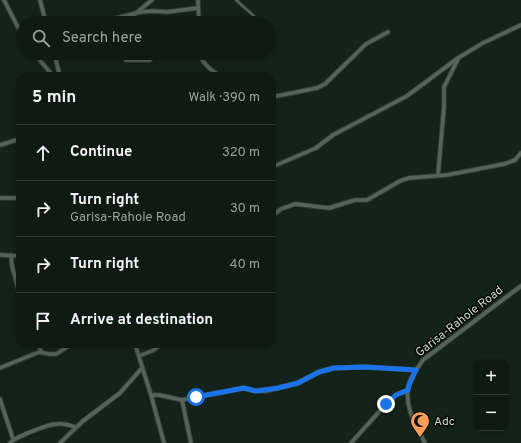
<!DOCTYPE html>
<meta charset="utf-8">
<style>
:root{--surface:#0f1a13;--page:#1d2721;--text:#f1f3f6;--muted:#9ba1a0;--line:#2f3833}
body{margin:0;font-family:Overpass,sans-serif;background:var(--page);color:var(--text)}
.controls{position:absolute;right:12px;bottom:12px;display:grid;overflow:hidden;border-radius:8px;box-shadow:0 2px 10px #0003}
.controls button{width:36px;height:36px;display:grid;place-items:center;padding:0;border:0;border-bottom:1px solid var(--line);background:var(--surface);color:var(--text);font:20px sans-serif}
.stop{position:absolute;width:12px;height:12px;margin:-9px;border:3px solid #1a73e8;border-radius:50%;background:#fff}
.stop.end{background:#1a73e8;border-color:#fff;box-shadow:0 1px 4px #0008}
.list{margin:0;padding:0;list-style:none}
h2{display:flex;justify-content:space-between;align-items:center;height:52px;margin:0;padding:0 16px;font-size:17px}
h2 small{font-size:13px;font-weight:400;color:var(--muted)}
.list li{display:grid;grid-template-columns:26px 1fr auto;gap:12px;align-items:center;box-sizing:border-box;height:56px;padding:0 16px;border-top:1px solid var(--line)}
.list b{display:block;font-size:15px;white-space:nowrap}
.list p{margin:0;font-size:13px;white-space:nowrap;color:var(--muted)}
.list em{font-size:13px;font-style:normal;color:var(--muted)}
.icon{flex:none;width:22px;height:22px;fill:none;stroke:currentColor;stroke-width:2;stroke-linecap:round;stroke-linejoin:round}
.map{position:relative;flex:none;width:521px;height:443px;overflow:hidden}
.search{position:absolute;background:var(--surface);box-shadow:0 2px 10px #0003;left:16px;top:16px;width:260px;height:44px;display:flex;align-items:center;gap:10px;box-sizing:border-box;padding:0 14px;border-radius:22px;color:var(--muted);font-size:15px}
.panel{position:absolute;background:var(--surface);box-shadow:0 2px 10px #0003;left:16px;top:72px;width:260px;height:276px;border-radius:12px}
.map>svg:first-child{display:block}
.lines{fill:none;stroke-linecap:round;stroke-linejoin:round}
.service-casing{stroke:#333d36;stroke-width:4}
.minor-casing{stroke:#333d36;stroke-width:5.5}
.service{stroke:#536458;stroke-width:2}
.minor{stroke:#536458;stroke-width:3.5}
.route{stroke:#1a73e8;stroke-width:5}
.labels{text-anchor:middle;stroke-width:3;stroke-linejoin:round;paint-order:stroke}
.street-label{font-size:12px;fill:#cfd8d1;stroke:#050a07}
.poi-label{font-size:12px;fill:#cfd8d1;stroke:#050a07;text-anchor:start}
</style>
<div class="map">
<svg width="521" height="443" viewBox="0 0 521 443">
<rect width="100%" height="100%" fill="#142319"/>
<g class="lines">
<defs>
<polyline id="service" points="236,0 255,17"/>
<g id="minor">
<polyline points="4,0 23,37"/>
<polyline points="40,0 46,23"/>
<polyline points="198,0 199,23"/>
<polyline points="96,23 141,12 153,11 167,12 198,8"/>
<polyline points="124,23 152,0"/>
<polyline points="34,53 53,76"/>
<polyline points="54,53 60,76"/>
<polyline points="120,53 126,60 150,60"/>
<path d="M200 53C201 62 212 71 220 76"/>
<polyline points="272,97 317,88 325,84 366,44 388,32"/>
<polyline points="0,145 20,139"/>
<polyline points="272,167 316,148 333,135 407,96 458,58 483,43 521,25"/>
<polyline points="438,175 444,107 444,87 458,59"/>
<polyline points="0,198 20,198"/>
<polyline points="272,216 281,209 295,204 329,208 355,200 367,200 400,181 409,178 447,175 504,164 515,160 521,153"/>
<polyline points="0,255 20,256"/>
<polyline points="11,255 12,266 20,295"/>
<polyline points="39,344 41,352"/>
<polyline points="135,344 151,395 164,443"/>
<polyline points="139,356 154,350 161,344"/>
<polyline points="0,368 39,352 49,354 56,354 72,344"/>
<polyline points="151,395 159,395 182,400 244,388 256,391 266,391 298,383 319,372 334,368 365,367 416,370"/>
<polyline points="0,399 13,439"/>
<polyline points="182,400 191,443"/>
<path d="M10 443C15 437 49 424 57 424 63 423 69 425 75 427"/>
<polyline points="60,443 83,421 120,393 142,368"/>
<polyline points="351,443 386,404 396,395 408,390"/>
<path d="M425 443C416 426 403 405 409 384 411 375 418 368 423 360L521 286"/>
</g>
</defs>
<use href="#service" class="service-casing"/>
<use href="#minor" class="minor-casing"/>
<use href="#service" class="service"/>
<use href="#minor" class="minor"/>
</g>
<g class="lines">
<polyline class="route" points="196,397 244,388 256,391 278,388 298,383 319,372 334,368 365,367 416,370 409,385 408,390 396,395 386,404"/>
</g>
<defs>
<symbol id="mosque-pin" viewBox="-11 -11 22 30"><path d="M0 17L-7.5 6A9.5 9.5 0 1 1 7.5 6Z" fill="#fd9c57" stroke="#050a07"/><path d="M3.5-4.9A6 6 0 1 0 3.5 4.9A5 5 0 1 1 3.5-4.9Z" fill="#111"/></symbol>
</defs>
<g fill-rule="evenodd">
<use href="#mosque-pin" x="409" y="410" width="22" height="30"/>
</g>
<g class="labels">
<g class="street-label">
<text transform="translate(459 321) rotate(-38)" y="4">Garisa-Rahole Road</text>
</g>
<g class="poi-label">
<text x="434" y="425">Adc</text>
</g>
</g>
</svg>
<div class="controls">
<button>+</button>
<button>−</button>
</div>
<div class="stop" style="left:196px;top:397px"></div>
<div class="stop end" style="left:386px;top:404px"></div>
<div class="search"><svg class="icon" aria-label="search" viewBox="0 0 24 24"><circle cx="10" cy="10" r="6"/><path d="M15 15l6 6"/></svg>Search here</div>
<section class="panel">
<h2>5 min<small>Walk · 390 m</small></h2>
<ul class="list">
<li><svg class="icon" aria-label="ahead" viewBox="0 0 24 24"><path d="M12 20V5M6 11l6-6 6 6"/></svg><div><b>Continue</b></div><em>320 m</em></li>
<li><svg class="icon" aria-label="right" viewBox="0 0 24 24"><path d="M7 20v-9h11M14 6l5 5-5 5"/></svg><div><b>Turn right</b><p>Garisa-Rahole Road</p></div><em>30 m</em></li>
<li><svg class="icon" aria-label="right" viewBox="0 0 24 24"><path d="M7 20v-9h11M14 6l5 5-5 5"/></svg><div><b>Turn right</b></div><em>40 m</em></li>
<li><svg class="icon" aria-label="arrive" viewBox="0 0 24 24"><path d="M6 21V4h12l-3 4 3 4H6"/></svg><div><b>Arrive at destination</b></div></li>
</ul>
</section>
</div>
